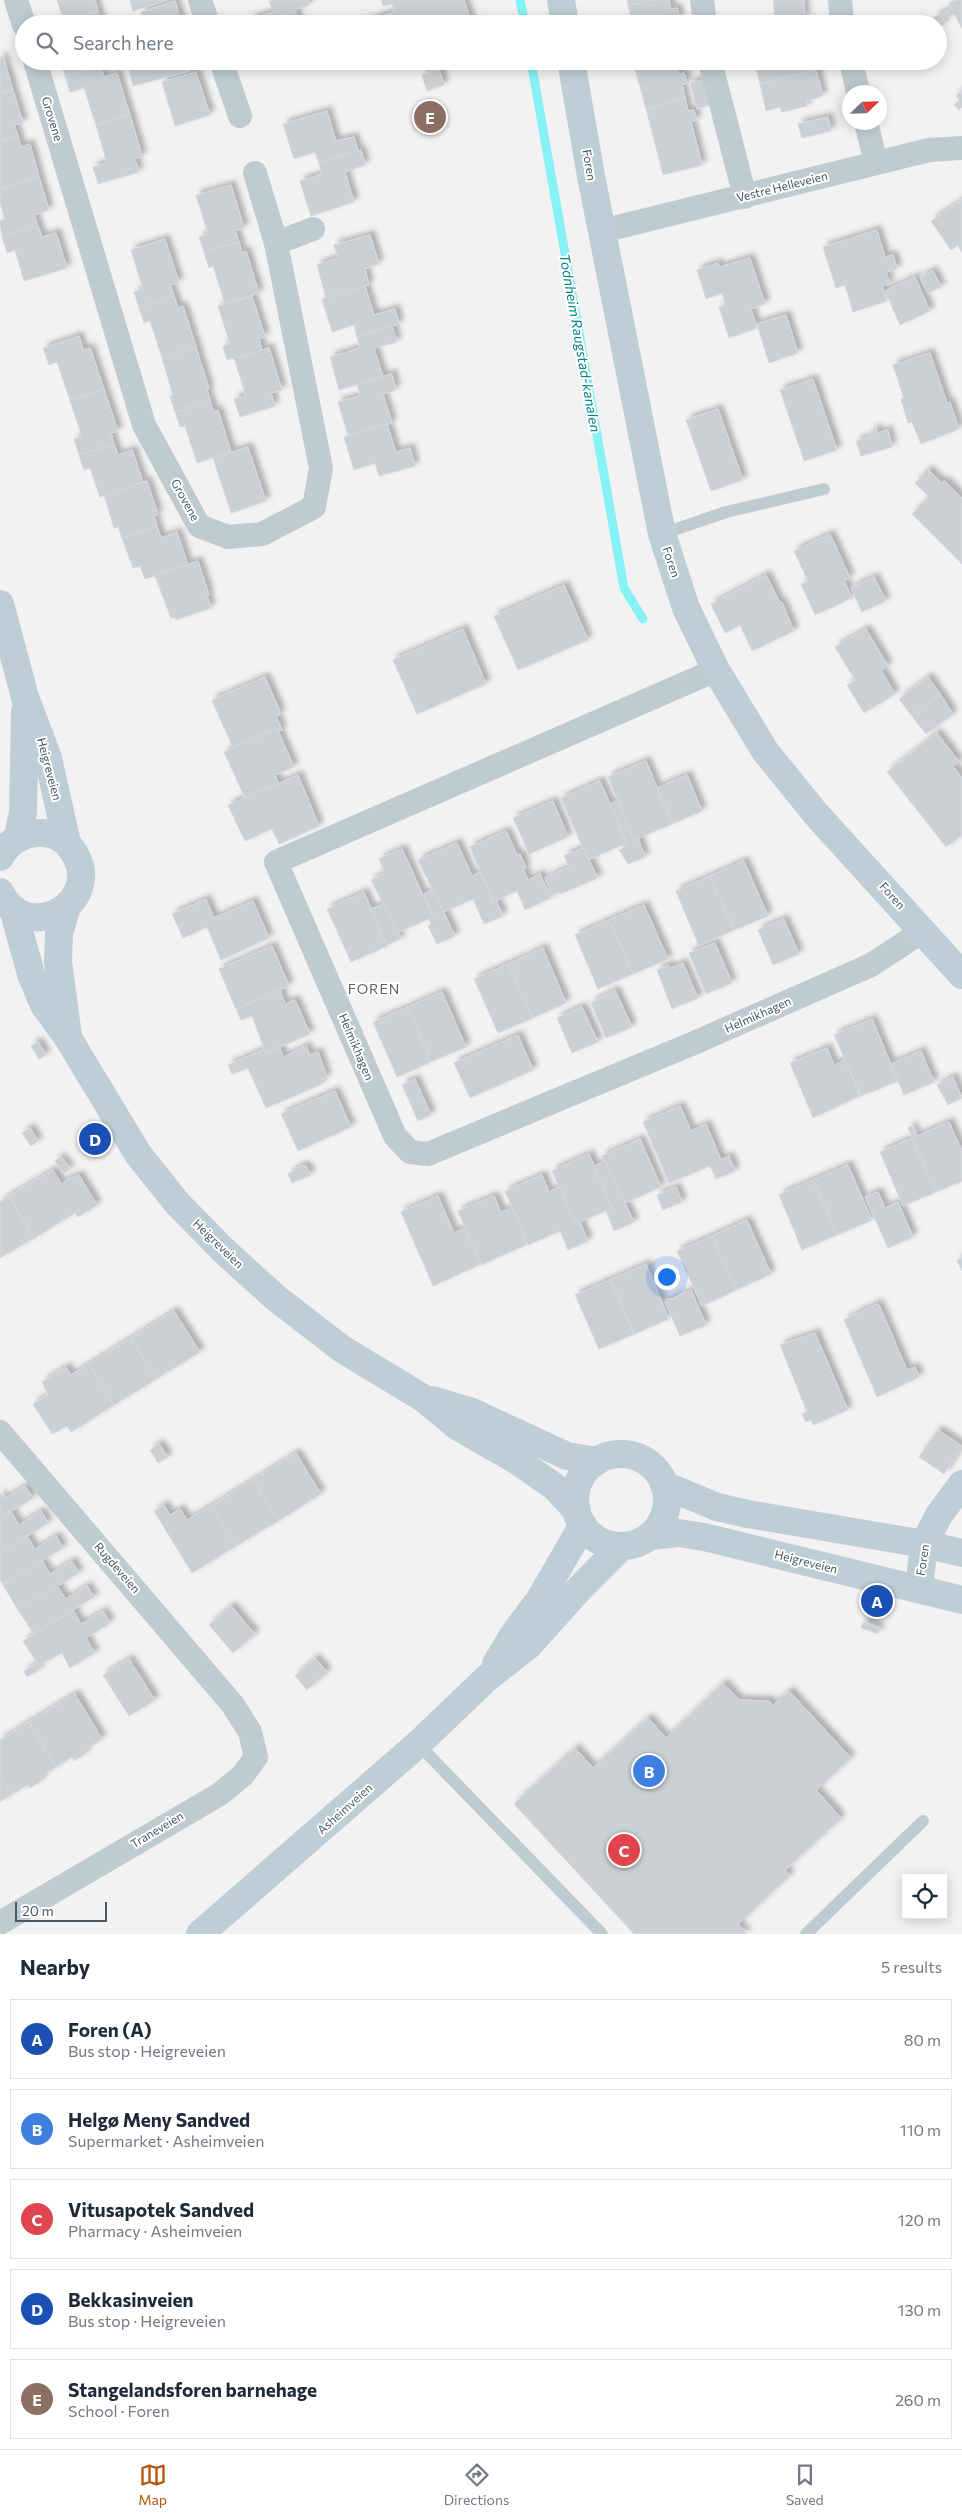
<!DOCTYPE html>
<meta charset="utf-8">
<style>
:root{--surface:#fff;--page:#f6f6f7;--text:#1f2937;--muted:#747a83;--line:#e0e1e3;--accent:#b45309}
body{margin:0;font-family:Commissioner,sans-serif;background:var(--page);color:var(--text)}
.controls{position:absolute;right:15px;bottom:15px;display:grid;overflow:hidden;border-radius:0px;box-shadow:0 2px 12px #0003}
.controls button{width:45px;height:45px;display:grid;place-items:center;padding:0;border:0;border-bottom:1px solid var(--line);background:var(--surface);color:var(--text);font:25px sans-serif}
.compass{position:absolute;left:842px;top:85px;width:45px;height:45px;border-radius:50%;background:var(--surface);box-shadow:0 2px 12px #0003;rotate:67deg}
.scale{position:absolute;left:15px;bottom:12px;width:92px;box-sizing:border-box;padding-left:5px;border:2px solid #475a61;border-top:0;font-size:14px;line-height:18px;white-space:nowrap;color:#475a61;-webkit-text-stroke:4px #fff;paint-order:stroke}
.you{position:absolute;left:666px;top:1276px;width:18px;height:18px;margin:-12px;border:4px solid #fff;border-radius:50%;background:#1a73e8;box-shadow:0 0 0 8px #1a73e833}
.badge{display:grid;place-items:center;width:32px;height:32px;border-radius:50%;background:var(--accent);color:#fff;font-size:16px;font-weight:700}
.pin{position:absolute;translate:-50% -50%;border:2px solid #fff;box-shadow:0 1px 5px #0006}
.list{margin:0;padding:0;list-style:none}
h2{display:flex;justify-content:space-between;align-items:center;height:65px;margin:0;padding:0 20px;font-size:21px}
h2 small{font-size:16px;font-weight:400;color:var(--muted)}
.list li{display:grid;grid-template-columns:32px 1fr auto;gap:15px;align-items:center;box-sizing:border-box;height:80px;margin:0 10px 10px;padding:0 10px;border:1px solid var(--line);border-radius:0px}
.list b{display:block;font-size:19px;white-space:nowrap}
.list p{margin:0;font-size:16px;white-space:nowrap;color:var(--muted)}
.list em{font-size:16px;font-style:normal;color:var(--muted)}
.icon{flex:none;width:28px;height:28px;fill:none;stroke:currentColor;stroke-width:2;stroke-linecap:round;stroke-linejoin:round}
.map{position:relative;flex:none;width:962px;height:1934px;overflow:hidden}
.search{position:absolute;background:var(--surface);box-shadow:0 2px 12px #0003;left:15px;right:15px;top:15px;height:55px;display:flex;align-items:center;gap:12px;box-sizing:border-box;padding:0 18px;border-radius:28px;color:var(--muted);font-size:19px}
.sheet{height:515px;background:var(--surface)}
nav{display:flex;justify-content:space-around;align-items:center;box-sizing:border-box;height:70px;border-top:1px solid var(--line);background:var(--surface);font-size:14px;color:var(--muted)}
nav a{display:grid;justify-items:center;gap:2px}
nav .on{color:var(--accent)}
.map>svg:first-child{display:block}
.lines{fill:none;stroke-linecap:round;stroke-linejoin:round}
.stream{stroke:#86f2f5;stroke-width:9}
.building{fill:#cbd0d4;stroke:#d5d9dd;filter:url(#shadow)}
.lane{stroke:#beccd2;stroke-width:12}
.street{stroke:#beccd2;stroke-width:24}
.secondary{stroke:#beced7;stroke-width:28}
.labels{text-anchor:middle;stroke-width:4;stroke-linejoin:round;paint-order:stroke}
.street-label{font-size:12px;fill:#475a61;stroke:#fff}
.water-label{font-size:14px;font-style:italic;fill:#058488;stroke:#fff}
.neighbourhood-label{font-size:14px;letter-spacing:1px;fill:#5d6367;stroke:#fff}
</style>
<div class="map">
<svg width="962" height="1934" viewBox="0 0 962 1934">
<defs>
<filter id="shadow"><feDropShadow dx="4.5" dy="-4.5" stdDeviation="2.5" flood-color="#0004"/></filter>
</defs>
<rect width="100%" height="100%" fill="#f4f1f2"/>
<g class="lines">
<g class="stream">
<polyline points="520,0 525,24"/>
<polyline points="531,61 624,588 643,619"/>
</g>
</g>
<g class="building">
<polygon points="57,0 95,0 98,11 64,21"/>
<polygon points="130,0 167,0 133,11"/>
<polygon points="273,0 308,0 309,5 295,10 300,24 252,24 251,19 273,12 269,1"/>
<polygon points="381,0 464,0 472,24 358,24 394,12 392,4 383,6"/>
<polygon points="627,0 653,0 628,6"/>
<polygon points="653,0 669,0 671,9 677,8 680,19 674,20 675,24 633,24 628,6"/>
<polygon points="773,0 804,0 805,19 775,21"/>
<polygon points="956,0 962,0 962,28 954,14 943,19 945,24 938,27 934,17 951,9 949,3"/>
<polygon points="175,1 182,24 144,24 141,12"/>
<polygon points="98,11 102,24 65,24 64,21"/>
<polygon points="0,57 3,57 13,90 0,94"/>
<polygon points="61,61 100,61 101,66 65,76"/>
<polygon points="161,61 186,61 189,71 133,86 129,70"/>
<polygon points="369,61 388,61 371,66"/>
<polygon points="398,61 408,61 409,63 399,66"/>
<polygon points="644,61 676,61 679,74 684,73 687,83 682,85 685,98 646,109 635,69 645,67"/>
<polygon points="754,61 814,61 816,70 760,84"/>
<polygon points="101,66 104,77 117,73 130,115 96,125 84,88 70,92 65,76"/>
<polygon points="439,69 444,85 427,91 422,75"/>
<polygon points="816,70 823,96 806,101 807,106 782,112 780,107 766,111 760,84"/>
<polygon points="196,72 210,115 175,126 162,82"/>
<polygon points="703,80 710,105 697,109 690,83"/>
<polygon points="13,90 23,123 14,125 18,136 0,142 0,94"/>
<polygon points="961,91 962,107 959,110 954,105 960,100 956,96"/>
<polygon points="685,98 688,111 694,110 697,120 691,122 702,165 663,175 646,109"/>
<polygon points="327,111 336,141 354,137 358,151 319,163 315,152 294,159 283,124"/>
<polygon points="130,115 142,156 135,159 139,172 98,184 93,167 107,163 96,125"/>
<polygon points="828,117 831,131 802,138 798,124"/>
<polygon points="18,136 21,147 30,144 39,177 0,189 0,142"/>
<polygon points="361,150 365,165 345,172 354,202 311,216 300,181 322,174 319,163"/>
<polygon points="39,177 49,210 34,215 38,226 2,237 0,221 5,219 0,203 0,189"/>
<polygon points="231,185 244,228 235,231 239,242 204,252 199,237 208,234 196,195"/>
<polygon points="962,200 962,252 958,245 951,250 931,221"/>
<polygon points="38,226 42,237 56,233 67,268 24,281 15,250 7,253 2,237"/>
<polygon points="877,230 885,257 893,255 897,269 886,272 890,284 882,286 887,301 853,312 845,285 836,288 823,247"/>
<polygon points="370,235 379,264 365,269 369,285 326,298 317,265 338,258 334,245"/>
<polygon points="165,239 179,283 170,285 174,296 139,307 134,292 143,289 131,250"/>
<polygon points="239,242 242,253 246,251 259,293 225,304 213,266 209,268 204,252"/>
<polygon points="750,258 765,304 751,309 757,328 729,338 719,307 726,305 722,293 706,299 697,270 718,263 720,267"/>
<polygon points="933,271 941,287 928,293 920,277"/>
<polygon points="915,277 930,311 900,325 885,291"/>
<polygon points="365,286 374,315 395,309 399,324 357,337 354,325 332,332 322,299"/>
<polygon points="174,296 178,308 183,306 196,347 162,358 150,321 144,323 139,307"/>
<polygon points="252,296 265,337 259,339 262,350 227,360 223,346 230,344 218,306"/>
<polygon points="786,315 798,353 769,363 757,324"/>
<polygon points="392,326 397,342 374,348 383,377 339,390 330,357 360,348 357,337"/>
<polygon points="79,336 83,350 90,348 104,389 70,400 57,362 49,365 43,348"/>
<polygon points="196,347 209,389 207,390 210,401 175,412 170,396 173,395 162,358"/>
<polygon points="269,348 282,390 271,393 275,406 240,417 234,399 246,396 234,358"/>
<polygon points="930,353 947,403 950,402 959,429 921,444 912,422 908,423 901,399 904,398 893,365"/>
<polygon points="392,374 396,390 383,394 392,423 348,435 338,402 360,396 357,384"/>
<polygon points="813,379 837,450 804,461 780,390"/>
<polygon points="104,389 118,431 111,433 114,444 79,455 74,439 82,437 70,400"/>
<polygon points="210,401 214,412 218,410 231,452 197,463 185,426 180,427 175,412"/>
<polygon points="718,409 743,480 711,491 686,420"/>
<polygon points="387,424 396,452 410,448 415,466 379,476 375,463 354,470 344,437"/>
<polygon points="876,427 877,433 888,430 892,447 861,456 856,441 867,438"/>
<polygon points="114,444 118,455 132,450 143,482 100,497 90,468 84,470 79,455"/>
<polygon points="248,447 266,501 231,513 213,458"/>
<polygon points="928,470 942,483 945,481 962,498 962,564 912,514 929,497 915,483"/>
<polygon points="147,481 158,514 154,516 157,526 122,538 118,527 114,528 104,495"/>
<polygon points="157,526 161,538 177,532 188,565 145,579 140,566 133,568 122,538"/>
<polygon points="830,534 850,578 844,581 852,598 815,615 801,584 808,581 794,551"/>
<polygon points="198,561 209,595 207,595 211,608 176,620 175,617 171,618 155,576"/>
<polygon points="766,575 780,603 782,602 794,631 752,651 740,625 725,633 711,604"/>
<polygon points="874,577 886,601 862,612 851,588"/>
<polygon points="564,585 588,640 518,670 494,616"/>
<polygon points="463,629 486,684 417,714 393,660"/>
<polygon points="866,629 888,666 881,670 895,694 864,713 847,685 855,680 835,647"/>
<polygon points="265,677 281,714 276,716 282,730 279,731 277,728 233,748 212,700"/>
<polygon points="928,677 940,694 911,715 899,699"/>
<polygon points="940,694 953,714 926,734 911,715"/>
<polygon points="277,728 294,767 275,775 278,783 245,798 224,752"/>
<polygon points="937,733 959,762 953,766 962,778 962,835 946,847 887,772"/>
<polygon points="646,761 672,824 634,840 608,777"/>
<polygon points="298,775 319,826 279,844 272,829 245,841 228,805"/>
<polygon points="687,775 702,811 672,824 657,788"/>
<polygon points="600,781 627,843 588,860 561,798"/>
<polygon points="618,800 634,840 638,838 645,857 628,864 619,850 625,847 624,844 627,843 610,804"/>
<polygon points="553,801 568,837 529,854 513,818"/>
<polygon points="506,831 517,855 520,854 526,868 523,869 528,880 540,874 551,898 525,910 517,891 493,902 470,847"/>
<polygon points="457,843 472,876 480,872 493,902 496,900 503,916 484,924 473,899 443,912 418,860"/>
<polygon points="583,848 598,878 560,894 560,892 552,895 545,878 569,867 564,856"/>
<polygon points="402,849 433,917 397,933 371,880 385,873 379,859"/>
<polygon points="744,861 768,916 734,930 710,876"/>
<polygon points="710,876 734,930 699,946 676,891"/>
<polygon points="433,890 455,936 437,944 428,926 431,925 429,919 433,917 424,894"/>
<polygon points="364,892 387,946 351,962 327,909"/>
<polygon points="206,899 214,918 253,901 269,938 221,960 207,927 183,938 172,914"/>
<polygon points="384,904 401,939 387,945 371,909"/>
<polygon points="644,905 668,959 633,974 609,920"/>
<polygon points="784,919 799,954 773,965 758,930"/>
<polygon points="609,920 633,974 598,989 575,935"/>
<polygon points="715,943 732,983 706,994 689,953"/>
<polygon points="272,946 289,986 236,1009 219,969"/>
<polygon points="543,948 566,1003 533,1018 508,964"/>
<polygon points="683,963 698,998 672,1009 657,970 669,965 670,968"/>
<polygon points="508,964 533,1018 498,1033 474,979"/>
<polygon points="280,990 285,1004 295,1000 310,1034 266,1053 252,1016 241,1020 236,1009"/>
<polygon points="615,990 632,1027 606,1038 591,1003"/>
<polygon points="442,992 466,1047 431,1062 408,1007"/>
<polygon points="408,1007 431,1062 397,1077 373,1022"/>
<polygon points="582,1007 598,1042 572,1053 557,1018"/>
<polygon points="872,1019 898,1081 861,1096 834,1035"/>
<polygon points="518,1035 533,1070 470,1098 454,1063"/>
<polygon points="38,1042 46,1055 39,1059 31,1046"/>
<polygon points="306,1046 310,1055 318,1052 327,1077 321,1080 322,1084 266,1108 248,1068 232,1074 228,1065 265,1049 266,1053 279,1047 284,1057"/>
<polygon points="827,1048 834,1065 845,1060 860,1096 813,1118 790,1063"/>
<polygon points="921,1051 934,1082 904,1095 891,1064"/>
<polygon points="953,1077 962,1098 948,1105 937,1085"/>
<polygon points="415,1079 431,1115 418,1121 402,1085"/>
<polygon points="335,1091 351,1127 298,1151 281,1114"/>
<polygon points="680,1106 691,1131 706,1124 721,1160 729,1156 735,1171 716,1179 710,1166 669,1183 643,1122"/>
<polygon points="949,1122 962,1151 962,1181 936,1192 908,1128 912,1126 917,1136"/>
<polygon points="30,1128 38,1141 31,1146 22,1133"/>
<polygon points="912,1138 936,1192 903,1206 880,1152"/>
<polygon points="640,1139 661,1187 623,1204 602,1156"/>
<polygon points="589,1154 612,1208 575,1224 552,1171"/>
<polygon points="61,1157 70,1169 64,1173 55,1161"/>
<polygon points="605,1161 634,1222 614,1231 606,1211 612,1208 594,1166"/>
<polygon points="848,1165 872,1220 837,1235 813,1180"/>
<polygon points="301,1166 306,1166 311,1175 292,1183 288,1174"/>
<polygon points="53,1170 62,1185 66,1180 79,1175 97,1205 78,1217 75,1213 34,1238 9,1196"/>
<polygon points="542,1175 549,1192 559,1187 575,1224 580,1222 588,1241 568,1250 560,1231 528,1245 505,1191"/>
<polygon points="813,1180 837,1235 802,1250 779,1195"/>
<polygon points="676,1187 682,1202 663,1210 657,1195"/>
<polygon points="878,1192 885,1208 898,1202 913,1237 888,1248 865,1197"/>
<polygon points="9,1196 34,1238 0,1258 0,1202"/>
<polygon points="438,1196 454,1233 465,1228 481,1264 433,1286 401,1212"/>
<polygon points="494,1196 501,1212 512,1208 528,1244 481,1265 458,1211"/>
<polygon points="747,1220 771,1274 736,1290 712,1236"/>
<polygon points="712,1236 736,1290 702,1306 677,1251"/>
<polygon points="962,1258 962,1271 957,1260"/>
<polygon points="646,1264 669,1319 634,1334 610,1280"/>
<polygon points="610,1280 634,1334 599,1349 575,1295"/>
<polygon points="691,1290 706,1325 680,1336 665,1302"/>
<polygon points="877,1304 879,1305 907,1370 915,1367 919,1377 877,1397 844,1320"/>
<polygon points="174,1311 200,1352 156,1379 131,1338"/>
<polygon points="815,1333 848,1410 813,1425 811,1420 806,1422 802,1414 807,1412 780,1345"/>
<polygon points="131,1338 156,1379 114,1405 89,1364"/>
<polygon points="89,1364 114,1405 71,1432 67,1426 52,1434 33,1404 48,1395 42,1382 66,1367 71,1375"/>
<polygon points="938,1430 962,1446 944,1474 919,1457"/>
<polygon points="159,1444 168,1457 158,1463 150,1450"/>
<polygon points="296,1453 321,1494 278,1521 253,1480"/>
<polygon points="253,1480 278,1521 236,1546 211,1506"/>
<polygon points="25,1486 33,1498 0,1518 0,1493 4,1499"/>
<polygon points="164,1505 170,1515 180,1509 187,1520 211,1506 236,1546 192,1573 154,1511"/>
<polygon points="11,1511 19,1525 41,1511 48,1523 0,1553 0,1518"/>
<polygon points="27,1536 35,1549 56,1536 63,1548 3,1585 0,1580 0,1553"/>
<polygon points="42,1561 50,1574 72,1561 79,1573 18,1610 3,1585"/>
<polygon points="57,1586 66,1599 87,1586 94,1597 34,1634 18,1610"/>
<polygon points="231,1606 255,1634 233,1653 209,1625"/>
<polygon points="73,1610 81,1624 103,1611 110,1623 86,1638 95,1653 70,1668 62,1653 39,1665 41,1668 27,1677 24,1671 37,1663 23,1641"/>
<polygon points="864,1622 880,1628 878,1634 861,1628"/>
<polygon points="315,1658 327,1672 307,1690 295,1676"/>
<polygon points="129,1659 155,1700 129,1716 103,1675"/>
<polygon points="723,1683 739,1700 769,1701 773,1705 789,1691 851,1758 816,1790 841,1818 785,1870 790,1875 738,1924 747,1934 634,1934 514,1804 575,1748 593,1768 648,1718 666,1738"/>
<polygon points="75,1694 102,1739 84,1750 86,1753 74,1761 72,1757 56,1767 29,1722"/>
<polygon points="29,1722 56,1767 40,1777 42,1780 30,1788 28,1785 12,1794 0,1775 0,1740"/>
<polygon points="0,1775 12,1794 0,1802"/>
</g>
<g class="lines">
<g class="lane">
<polyline points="662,534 726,512 824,489"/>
<polyline points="418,1744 602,1934"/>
<polyline points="806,1934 923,1821"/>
</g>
<g class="street">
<polyline points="16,0 24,25"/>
<polyline points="200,0 208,24"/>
<polyline points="702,0 705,24"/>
<polyline points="840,0 842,24"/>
<polyline points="35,61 144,425 199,526 228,537 262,534 314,507 321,468 276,243 255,173"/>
<polyline points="221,61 240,116"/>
<polyline points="710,61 745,197"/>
<polyline points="851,61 858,92"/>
<polyline points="866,122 876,163"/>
<polyline points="602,231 929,150 962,148"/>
<polyline points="276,243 313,229"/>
<polyline points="716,670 276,862 395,1136 410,1152 428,1154 694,1043 871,965 923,931"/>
<polyline points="0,1432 233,1705 250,1732 256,1757 243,1775 220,1794 0,1923"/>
</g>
<g class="secondary">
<polyline points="561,0 565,24"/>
<polyline points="571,61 591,176 662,534 686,608 716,670 765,751 816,814 962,975"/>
<polyline points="0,604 25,697 48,758 67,843"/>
<polyline points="18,837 23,812 25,711"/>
<path d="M0 857C9 841 22 833 40 833 51 832 64 838 70 847 111 899 27 949 0 892"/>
<polyline points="67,906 59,934 58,962 68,1036"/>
<polyline points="13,909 31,974 44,1005 68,1038 138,1154 177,1203 223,1250 276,1298 342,1349 423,1398 457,1426 516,1460 555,1487 577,1511"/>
<polyline points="432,1400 472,1412 567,1456 597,1461"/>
<circle cx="621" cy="1500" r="46"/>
<polyline points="664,1485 717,1507 748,1514 924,1544 962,1553"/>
<polyline points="650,1536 679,1533 704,1537 962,1600"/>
<polyline points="919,1588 924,1544 939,1515 962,1484"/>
<polyline points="496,1664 514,1634 540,1599 583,1525"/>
<polyline points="200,1934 418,1744 487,1678 529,1645 580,1588 622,1546"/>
</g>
</g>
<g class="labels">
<g class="street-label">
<text transform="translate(52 119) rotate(73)" y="4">Grovene</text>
<text transform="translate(589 165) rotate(80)" y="4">Foren</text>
<text transform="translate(782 187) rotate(-14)" y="4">Vestre Helleveien</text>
<text transform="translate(185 500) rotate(61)" y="4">Grovene</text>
<text transform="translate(671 562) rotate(72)" y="4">Foren</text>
<text transform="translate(49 769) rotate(75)" y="4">Heigreveien</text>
<text transform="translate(892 896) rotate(48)" y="4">Foren</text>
<text transform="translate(758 1015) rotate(-24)" y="4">Helmikhagen</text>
<text transform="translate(356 1047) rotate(67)" y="4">Helmikhagen</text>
<text transform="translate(218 1244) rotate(44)" y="4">Heigreveien</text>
<text transform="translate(923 1560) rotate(-81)" y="4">Foren</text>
<text transform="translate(806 1562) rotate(14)" y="4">Heigreveien</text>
<text transform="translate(117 1568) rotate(49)" y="4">Rugdeveien</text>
<text transform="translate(345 1809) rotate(-42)" y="4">Asheimveien</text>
<text transform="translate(157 1830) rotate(-31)" y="4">Traneveien</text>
</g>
<g class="water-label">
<text transform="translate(580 343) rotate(80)" y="5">Todnheim Raugstad-kanalen</text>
</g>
<g class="neighbourhood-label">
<text x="374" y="994">FOREN</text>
</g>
</g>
</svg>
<div class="controls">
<button><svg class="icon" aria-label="locate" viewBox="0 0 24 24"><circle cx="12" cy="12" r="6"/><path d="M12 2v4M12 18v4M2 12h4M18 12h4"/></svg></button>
</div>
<svg class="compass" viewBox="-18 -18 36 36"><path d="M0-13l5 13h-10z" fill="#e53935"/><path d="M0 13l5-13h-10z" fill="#747a83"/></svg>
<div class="scale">20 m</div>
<div class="you"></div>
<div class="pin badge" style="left:877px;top:1601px;background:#1a4fb4">A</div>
<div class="pin badge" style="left:649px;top:1771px;background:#3f7fe0">B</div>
<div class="pin badge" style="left:624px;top:1850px;background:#e0444e">C</div>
<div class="pin badge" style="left:95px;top:1139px;background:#1a4fb4">D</div>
<div class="pin badge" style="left:430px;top:117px;background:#8d6e63">E</div>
<div class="search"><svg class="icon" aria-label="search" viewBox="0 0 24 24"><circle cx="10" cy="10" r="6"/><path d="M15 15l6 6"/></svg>Search here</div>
</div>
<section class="sheet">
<h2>Nearby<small>5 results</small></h2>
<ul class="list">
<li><span class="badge" style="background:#1a4fb4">A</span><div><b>Foren (A)</b><p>Bus stop · Heigreveien</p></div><em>80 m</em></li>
<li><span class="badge" style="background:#3f7fe0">B</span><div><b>Helgø Meny Sandved</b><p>Supermarket · Asheimveien</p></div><em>110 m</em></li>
<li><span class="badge" style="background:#e0444e">C</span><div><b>Vitusapotek Sandved</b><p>Pharmacy · Asheimveien</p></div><em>120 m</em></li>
<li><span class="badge" style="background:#1a4fb4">D</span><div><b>Bekkasinveien</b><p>Bus stop · Heigreveien</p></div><em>130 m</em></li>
<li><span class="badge" style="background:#8d6e63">E</span><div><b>Stangelandsforen barnehage</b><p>School · Foren</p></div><em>260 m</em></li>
</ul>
</section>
<nav>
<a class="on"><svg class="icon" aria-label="map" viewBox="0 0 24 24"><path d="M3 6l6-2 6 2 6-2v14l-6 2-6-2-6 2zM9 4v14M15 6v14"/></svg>Map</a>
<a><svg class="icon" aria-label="directions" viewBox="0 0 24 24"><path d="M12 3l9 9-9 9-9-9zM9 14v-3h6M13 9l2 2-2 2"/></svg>Directions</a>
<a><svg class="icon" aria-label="saved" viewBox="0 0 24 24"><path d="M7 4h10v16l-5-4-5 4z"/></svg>Saved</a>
</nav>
